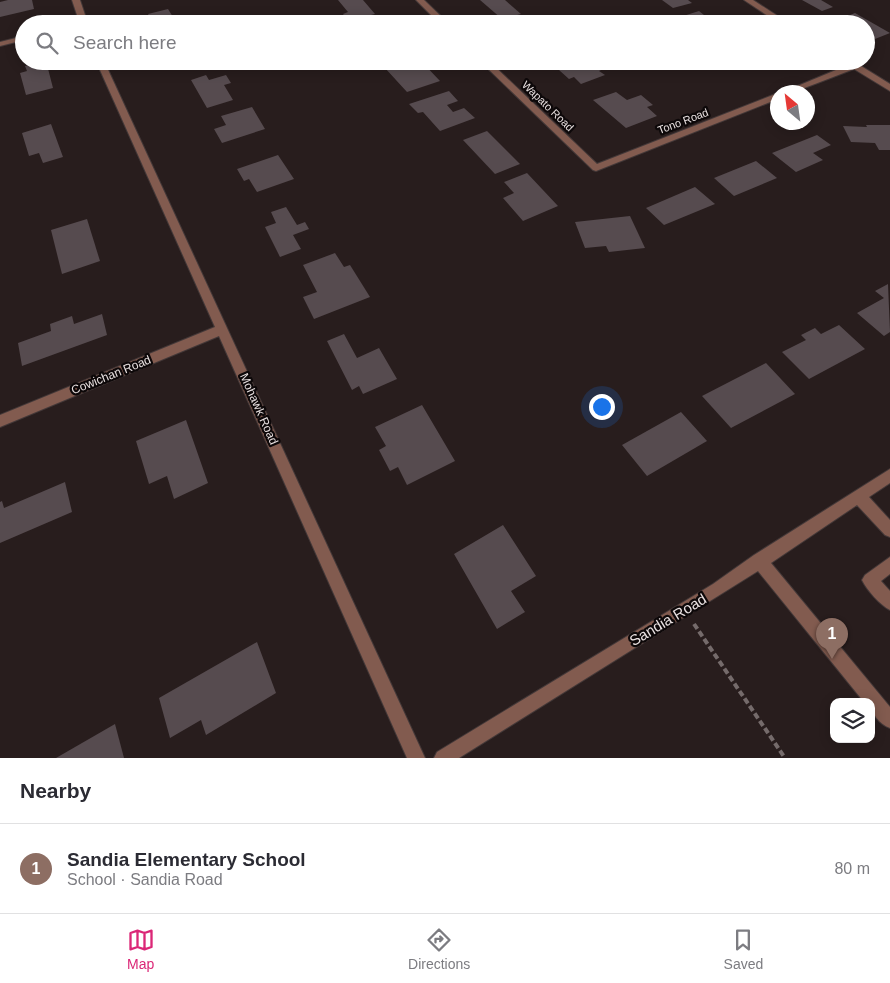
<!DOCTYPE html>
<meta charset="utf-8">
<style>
:root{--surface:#fff;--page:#f7f7f7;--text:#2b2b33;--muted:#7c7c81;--line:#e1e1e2;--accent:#db2777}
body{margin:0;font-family:Helvetica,sans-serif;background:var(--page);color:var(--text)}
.controls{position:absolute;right:15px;bottom:15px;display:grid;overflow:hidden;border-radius:10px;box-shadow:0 2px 12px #0003}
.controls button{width:45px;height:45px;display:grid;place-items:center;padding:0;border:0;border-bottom:1px solid var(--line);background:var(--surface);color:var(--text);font:25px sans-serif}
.compass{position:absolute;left:770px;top:85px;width:45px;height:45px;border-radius:50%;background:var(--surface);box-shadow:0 2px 12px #0003;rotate:331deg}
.you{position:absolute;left:601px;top:406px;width:18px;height:18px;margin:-12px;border:4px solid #fff;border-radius:50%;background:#1a73e8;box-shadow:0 0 0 8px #1a73e833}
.badge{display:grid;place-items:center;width:32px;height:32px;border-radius:50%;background:var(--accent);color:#fff;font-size:16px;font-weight:700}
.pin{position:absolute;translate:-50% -41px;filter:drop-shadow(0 1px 2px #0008)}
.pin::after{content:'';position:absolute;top:26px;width:18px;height:15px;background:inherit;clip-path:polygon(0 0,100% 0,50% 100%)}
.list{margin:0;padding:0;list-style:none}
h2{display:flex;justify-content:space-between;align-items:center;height:65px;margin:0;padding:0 20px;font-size:21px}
h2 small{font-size:16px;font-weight:400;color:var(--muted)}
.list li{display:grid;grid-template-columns:32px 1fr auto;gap:15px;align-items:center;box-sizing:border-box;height:90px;padding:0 20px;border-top:1px solid var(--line)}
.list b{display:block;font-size:19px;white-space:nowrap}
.list p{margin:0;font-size:16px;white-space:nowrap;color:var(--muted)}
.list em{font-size:16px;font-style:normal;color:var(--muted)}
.icon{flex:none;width:28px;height:28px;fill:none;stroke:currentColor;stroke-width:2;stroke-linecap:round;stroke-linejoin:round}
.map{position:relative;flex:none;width:890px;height:758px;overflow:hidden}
.search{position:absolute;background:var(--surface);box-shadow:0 2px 12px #0003;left:15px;right:15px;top:15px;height:55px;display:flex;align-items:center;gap:12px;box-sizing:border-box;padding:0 18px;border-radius:28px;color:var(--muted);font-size:19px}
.sheet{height:155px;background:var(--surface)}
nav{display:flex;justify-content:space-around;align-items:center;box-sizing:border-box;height:70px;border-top:1px solid var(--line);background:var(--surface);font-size:14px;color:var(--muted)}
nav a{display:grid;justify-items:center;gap:2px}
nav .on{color:var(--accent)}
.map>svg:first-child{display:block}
.building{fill:#564b4f}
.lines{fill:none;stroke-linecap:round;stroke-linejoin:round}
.minor-casing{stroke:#433838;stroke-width:2}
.path{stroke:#756b6b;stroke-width:4;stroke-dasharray:6 3;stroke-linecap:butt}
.minor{fill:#825b4f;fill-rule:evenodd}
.labels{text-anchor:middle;stroke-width:4.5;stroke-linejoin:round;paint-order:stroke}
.far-street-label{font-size:11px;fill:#e9e1e1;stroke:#0d0809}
.street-label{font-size:12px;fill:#e9e1e1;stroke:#0d0809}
.near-street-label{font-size:15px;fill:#e9e1e1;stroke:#0d0809}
</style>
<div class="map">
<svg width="890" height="758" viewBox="0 0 890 758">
<rect width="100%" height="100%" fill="#281d1d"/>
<g class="building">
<polygon points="8,0 32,0 34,9 0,17 0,2"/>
<polygon points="338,0 363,0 375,14 348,21 343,14 348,12"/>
<polygon points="480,0 505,0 521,14 502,19"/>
<polygon points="662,0 688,0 692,3 673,8"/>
<polygon points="802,0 821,0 833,7 822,11"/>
<polygon points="168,9 173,17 178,16 183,23 153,24 148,14"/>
<polygon points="699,11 709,19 714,18 722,24 689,24 680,17"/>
<polygon points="855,13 890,33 875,39 866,34 866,24 848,24 840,19"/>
<polygon points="46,61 53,88 26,95 20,73 27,71 25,66"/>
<polygon points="177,61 207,61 207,62 182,69"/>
<polygon points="400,61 421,61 440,81 407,92 385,68 402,63"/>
<polygon points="549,61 597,61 605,68 599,71 605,75 581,84 574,77 569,79"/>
<polygon points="743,61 772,61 774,63 756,70"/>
<polygon points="206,75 209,80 226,75 231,83 224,85 233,100 207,108 191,80"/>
<polygon points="449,91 458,101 447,105 453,112 464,108 475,118 440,131 423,112 418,113 409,104"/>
<polygon points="616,92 627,100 641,95 653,105 647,107 657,116 626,128 593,100"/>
<polygon points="252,107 265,129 222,143 214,129 226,125 221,116"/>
<polygon points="51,124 63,157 43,163 39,153 29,156 22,133"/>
<polygon points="866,125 890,125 890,150 879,150 875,143 851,142 843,126 867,127"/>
<polygon points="487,131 520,164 495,174 463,140"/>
<polygon points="817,135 831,145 813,153 823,160 796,172 772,153"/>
<polygon points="278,155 294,179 257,192 249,179 244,181 237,169"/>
<polygon points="756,161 777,178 734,196 714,178"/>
<polygon points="527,173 558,206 523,221 503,198 514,193 504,182"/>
<polygon points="695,187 715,204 664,225 646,208"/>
<polygon points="286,207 297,225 305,222 309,229 293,235 301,249 280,257 265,227 276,223 271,212"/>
<polygon points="630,216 645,248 609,252 606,246 585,248 575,222"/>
<polygon points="87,219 100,261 62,274 51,230"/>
<polygon points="335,253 344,267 350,265 370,297 314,319 303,297 317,292 303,265"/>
<polygon points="888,284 890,332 884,336 857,313 884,298 875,291"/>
<polygon points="102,314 107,335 22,366 18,343 51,331 50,324 72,316 74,324"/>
<polygon points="839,325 865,349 809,379 782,352 806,340 801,335 815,328 821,334"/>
<polygon points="344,334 357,358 379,348 397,379 363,394 359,386 352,390 327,341"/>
<polygon points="766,363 795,394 731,428 702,396"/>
<polygon points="422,405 455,461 407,485 398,467 390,471 379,450 386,446 375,427"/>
<polygon points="681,412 707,441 647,476 622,445"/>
<polygon points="186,420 208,483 174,499 167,476 149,484 136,441"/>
<polygon points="65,482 72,512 0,543 0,502 2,501 4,508"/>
<polygon points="503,525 536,576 511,591 525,612 497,629 454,554"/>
<polygon points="257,642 276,693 206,735 201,720 170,738 159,698"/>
<polygon points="115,724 124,758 56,758"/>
</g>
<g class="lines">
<defs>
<g id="minor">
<polygon points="72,0 80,0 88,24 80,24"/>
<polygon points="416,0 424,0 449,24 440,24"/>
<polygon points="744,0 753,0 790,24 780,24"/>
<polygon points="24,36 24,40 0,46 0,42"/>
<polygon points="96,61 104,61 425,758 407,758 219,336 0,427 0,415 215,327"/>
<polygon points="480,61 489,61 597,164 778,93 778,99 596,171 593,170"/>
<polygon points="844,61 853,61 890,84 890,91 854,69 794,92 783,92 848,65"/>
<path d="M890 469V483L869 497 890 520V537L885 535 857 505 771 563 890 707V728C879 724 871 713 871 702H864L758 571 459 758H434L437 752 713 584 754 555Z"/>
<path d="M890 557V574L881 581 890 591V610C880 605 867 590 862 580L865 575Z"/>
</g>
</defs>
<use href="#minor" class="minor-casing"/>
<polyline class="path" points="694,624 785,758"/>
<use href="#minor" class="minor"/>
</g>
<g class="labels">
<g class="far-street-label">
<text transform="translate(548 106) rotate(44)" y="4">Wapato Road</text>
<text transform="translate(683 121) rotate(-21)" y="4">Tono Road</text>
</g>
<g class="street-label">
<text transform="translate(111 375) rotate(-22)" y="4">Cowichan Road</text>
<text transform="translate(259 409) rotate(66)" y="4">Mohawk Road</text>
</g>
<g class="near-street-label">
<text transform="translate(668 620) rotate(-31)" y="5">Sandia Road</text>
</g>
</g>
</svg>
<div class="controls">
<button><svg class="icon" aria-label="layers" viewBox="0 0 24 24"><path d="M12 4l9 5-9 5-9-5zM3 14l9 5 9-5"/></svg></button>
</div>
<svg class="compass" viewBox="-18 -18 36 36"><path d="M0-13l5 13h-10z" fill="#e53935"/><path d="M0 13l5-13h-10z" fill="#7c7c81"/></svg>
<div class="you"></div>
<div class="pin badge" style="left:832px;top:659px;background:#8d6e63">1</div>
<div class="search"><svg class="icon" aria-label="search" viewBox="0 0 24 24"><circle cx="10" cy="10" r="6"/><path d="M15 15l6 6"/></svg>Search here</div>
</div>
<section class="sheet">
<h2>Nearby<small></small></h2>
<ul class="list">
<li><span class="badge" style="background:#8d6e63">1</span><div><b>Sandia Elementary School</b><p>School · Sandia Road</p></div><em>80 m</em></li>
</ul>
</section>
<nav>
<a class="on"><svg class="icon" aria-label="map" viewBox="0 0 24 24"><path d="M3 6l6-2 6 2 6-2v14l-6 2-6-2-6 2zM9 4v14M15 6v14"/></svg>Map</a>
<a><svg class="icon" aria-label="directions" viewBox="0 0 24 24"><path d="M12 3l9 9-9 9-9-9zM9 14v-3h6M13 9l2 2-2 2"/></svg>Directions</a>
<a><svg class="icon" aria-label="saved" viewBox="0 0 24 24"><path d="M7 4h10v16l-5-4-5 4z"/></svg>Saved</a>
</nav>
